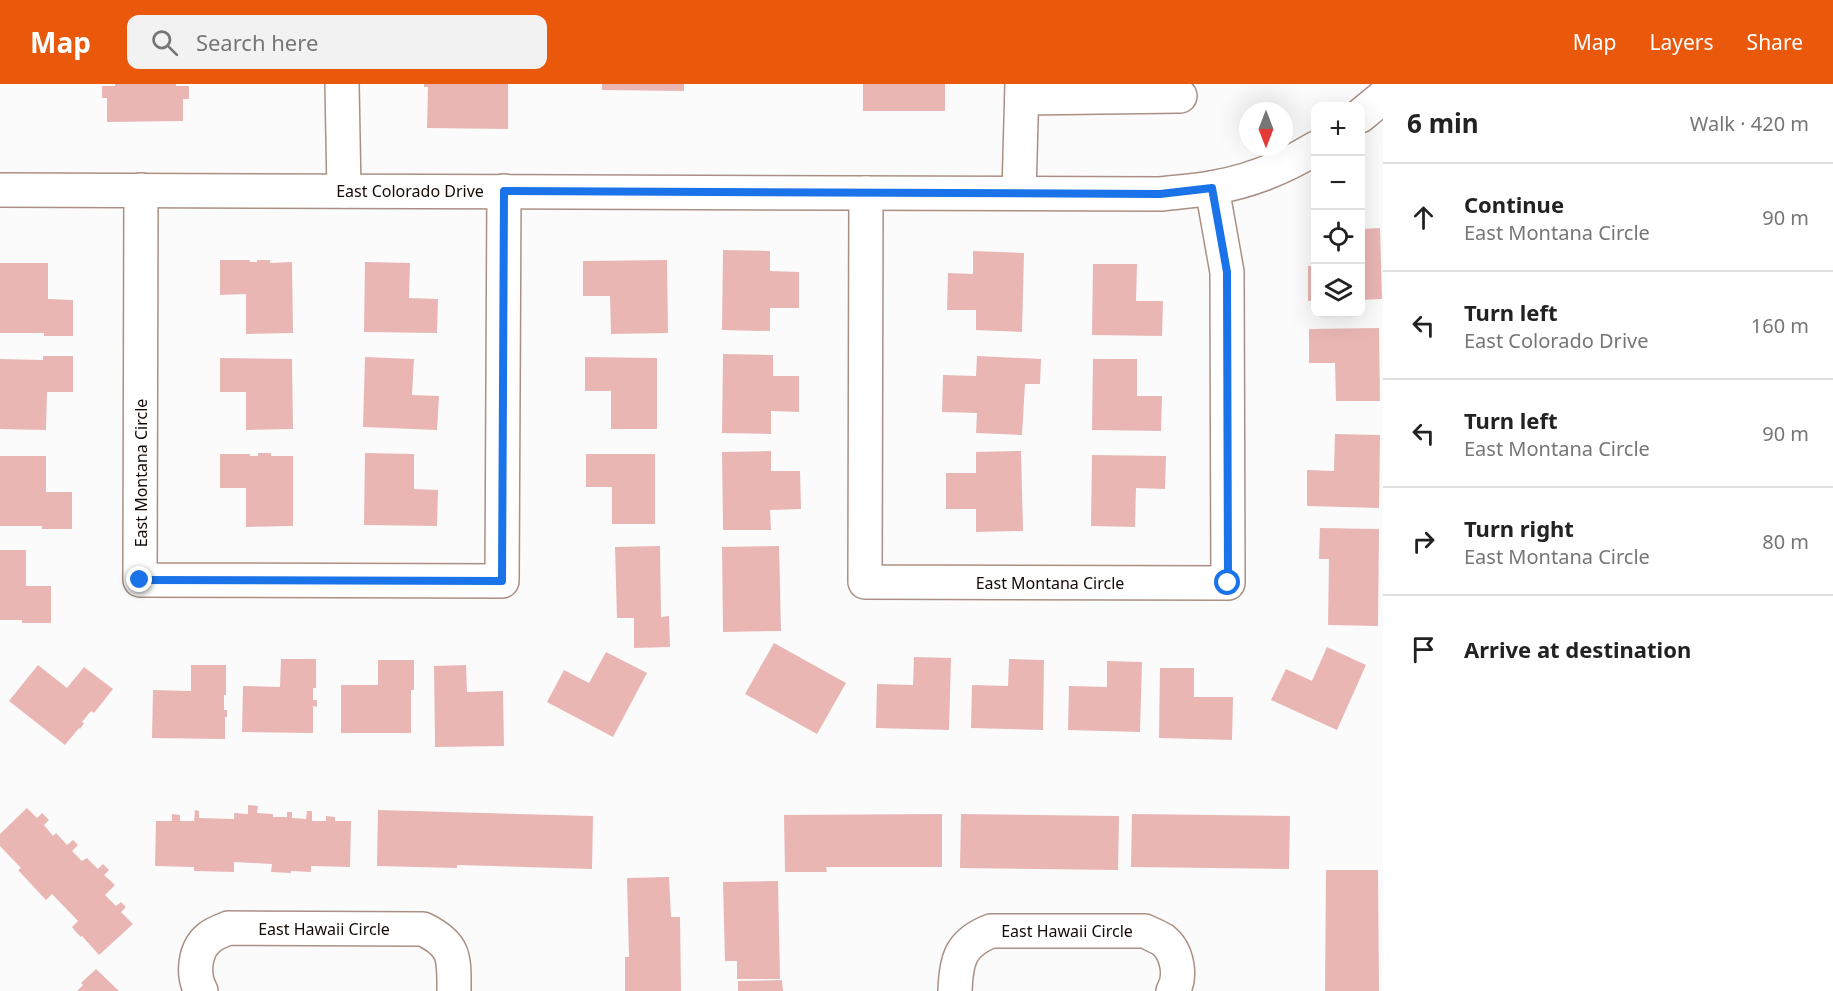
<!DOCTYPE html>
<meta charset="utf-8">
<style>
:root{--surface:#fff;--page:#f2f2f2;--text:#222;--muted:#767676;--line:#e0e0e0;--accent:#ea580c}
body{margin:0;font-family:"Noto Sans",sans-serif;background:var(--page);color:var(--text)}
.controls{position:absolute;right:18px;top:18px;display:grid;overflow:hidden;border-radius:12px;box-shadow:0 6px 24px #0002}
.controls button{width:54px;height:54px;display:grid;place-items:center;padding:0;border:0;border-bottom:2px solid var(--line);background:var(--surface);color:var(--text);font:30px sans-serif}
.compass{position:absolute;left:1239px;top:18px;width:54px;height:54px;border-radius:50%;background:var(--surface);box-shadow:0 6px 24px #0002;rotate:180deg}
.stop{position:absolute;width:18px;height:18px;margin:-14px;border:4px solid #1a73e8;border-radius:50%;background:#fff}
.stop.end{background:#1a73e8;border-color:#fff;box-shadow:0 2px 6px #0008}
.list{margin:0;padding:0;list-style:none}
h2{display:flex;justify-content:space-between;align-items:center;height:78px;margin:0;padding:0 24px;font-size:26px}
h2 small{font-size:20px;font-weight:400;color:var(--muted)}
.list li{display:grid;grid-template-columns:39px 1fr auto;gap:18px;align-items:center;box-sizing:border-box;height:108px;padding:0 24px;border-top:2px solid var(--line)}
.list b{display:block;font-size:22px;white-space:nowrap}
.list p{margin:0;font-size:20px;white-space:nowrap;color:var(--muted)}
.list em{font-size:20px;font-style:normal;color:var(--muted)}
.icon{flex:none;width:33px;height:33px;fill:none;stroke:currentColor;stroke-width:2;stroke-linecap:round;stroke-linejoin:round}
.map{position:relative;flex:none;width:1383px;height:907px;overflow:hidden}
header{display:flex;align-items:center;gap:36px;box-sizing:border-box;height:84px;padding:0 30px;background:var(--accent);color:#fff}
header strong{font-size:28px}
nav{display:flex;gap:33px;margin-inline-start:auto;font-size:21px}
.search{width:420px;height:54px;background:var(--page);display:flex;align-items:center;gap:15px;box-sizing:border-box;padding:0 21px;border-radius:12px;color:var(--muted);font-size:22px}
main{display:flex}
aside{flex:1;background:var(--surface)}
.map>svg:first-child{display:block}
.building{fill:#eab6b4}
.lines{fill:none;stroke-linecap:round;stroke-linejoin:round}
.street-casing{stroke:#aa9084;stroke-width:36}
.street{stroke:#fff;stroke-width:33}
.route{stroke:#1a73e8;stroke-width:8}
.labels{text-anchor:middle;stroke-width:4.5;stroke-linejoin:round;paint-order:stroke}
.street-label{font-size:16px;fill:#140b07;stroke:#fff}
</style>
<header>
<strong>Map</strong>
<div class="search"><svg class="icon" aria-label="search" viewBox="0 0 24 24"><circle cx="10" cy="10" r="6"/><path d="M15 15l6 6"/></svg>Search here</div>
<nav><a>Map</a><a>Layers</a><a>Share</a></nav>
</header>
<main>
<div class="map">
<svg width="1383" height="907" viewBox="0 0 1383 907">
<rect width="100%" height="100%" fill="#fbfbfb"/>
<g class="building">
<polygon points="115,0 176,0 176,2 189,2 189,15 183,15 183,37 107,38 107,14 102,14 102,2 115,2"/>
<polygon points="424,0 508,0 508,45 427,44 428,3 424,3"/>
<polygon points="602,0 684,0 684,7 602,6"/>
<rect x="863" y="0" width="82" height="27"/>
<polygon points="1380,144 1382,215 1360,216 1360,145"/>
<polygon points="723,166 770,167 770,187 799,188 799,224 770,224 770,247 722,246"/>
<polygon points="973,167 1024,169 1022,248 976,246 976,226 947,226 948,189 973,190"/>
<polygon points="220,176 250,176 250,178 257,178 257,176 270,176 270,179 292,178 293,249 246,250 246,210 220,211"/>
<polygon points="667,176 668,249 611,250 610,212 583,212 583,177"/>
<polygon points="365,178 410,179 409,214 438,215 437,249 364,248"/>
<polygon points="0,179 48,179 48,215 73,216 73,252 44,252 44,249 0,249"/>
<polygon points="1093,180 1137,180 1136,217 1163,217 1162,252 1092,251"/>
<rect x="1308" y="182" width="8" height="35"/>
<polygon points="1379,244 1380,317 1336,317 1335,279 1309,279 1309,245"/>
<polygon points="723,270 773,271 773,292 799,292 799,328 771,327 771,350 722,349"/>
<polygon points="43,272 73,272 73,308 47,308 46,346 0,345 0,275 43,276"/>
<polygon points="977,272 1041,275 1040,300 1025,300 1022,351 976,349 977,329 942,328 943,291 976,292"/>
<polygon points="365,273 414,275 412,311 439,312 437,346 363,343"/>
<polygon points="585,273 657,274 657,345 611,345 611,307 585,307"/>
<polygon points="220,274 292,275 293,345 246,346 246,308 220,308"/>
<polygon points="1093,275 1137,275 1137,312 1162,312 1161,347 1092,346"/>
<polygon points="1335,350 1380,351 1379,424 1307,422 1307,386 1334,387"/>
<polygon points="771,367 771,387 800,387 801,425 770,426 771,446 723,446 722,368"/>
<polygon points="1021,367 1023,447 976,448 976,425 946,425 946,389 976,389 976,368"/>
<polygon points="258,369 271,369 271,372 293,372 293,442 246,443 246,404 220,404 220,370 250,370 250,372 258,372"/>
<polygon points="365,369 414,370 414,405 438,406 437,442 364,441"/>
<polygon points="586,370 655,370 655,440 612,440 612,403 586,403"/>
<polygon points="1092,371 1166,372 1165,405 1136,404 1135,443 1091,442"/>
<polygon points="0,372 46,372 46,408 72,408 72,445 42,445 42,442 0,442"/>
<polygon points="1320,444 1379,445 1378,542 1328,541 1329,475 1319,475"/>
<polygon points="660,462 661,533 669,532 670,563 634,564 634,534 617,534 615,463"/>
<polygon points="779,462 781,547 723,548 722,463"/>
<polygon points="0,466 26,466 26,502 51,502 51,539 22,539 22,536 0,536"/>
<polygon points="774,559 846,599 817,650 745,610"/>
<polygon points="1327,563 1366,581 1337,646 1271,616 1286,585 1312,597"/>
<polygon points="606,568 647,589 613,653 547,618 564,586 589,599"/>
<polygon points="914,573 951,574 949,646 876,644 877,600 913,601"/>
<polygon points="281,575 316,575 316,604 313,604 313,616 317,616 317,623 313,622 313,649 242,648 243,602 280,603"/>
<polygon points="1009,575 1044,576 1043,646 971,644 972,601 1008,602"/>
<polygon points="378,576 414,576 414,606 411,606 411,649 341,649 341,601 378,601"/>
<polygon points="1107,577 1142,578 1140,648 1068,646 1069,602 1107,603"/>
<polygon points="38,581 67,604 84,583 113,605 94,629 91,627 82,638 84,639 80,645 79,644 65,661 9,617"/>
<polygon points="191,581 226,581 226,611 224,611 224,626 227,626 227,633 225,633 225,655 152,654 153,606 191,607"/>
<polygon points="466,581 467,608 503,607 504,662 435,663 434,582"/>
<polygon points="1160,584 1194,584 1194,613 1233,613 1232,656 1159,654"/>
<polygon points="248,721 258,722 257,729 273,730 273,733 287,733 287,728 292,728 292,734 306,735 307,727 312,727 312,737 326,737 326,732 335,733 335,737 351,737 350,783 311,782 311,788 291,787 291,789 271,788 272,780 234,778 234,788 194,787 194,783 155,782 156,737 172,737 172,730 180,731 180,737 194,737 195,726 199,727 199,734 234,735 234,729 248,730"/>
<polygon points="27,724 37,734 42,729 49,736 44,741 53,752 56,749 67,761 73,756 78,761 72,767 82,777 87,774 98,785 103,780 109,786 104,791 115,801 105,811 116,822 121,818 126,823 121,828 133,840 99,871 82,852 81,853 75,847 72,843 78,837 52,810 46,816 18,786 21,784 0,762 0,750"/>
<polygon points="378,726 593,732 592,785 457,781 457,784 377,782"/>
<polygon points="942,730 942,783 826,783 827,788 785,788 784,731"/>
<polygon points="961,730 1119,732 1118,786 960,784"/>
<polygon points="1132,730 1290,732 1289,785 1131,783"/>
<polygon points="1326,786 1378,786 1379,907 1325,907"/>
<polygon points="669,793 671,833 680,833 681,907 625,907 625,873 629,873 627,794"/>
<polygon points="778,797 780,895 737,895 737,877 725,877 723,798"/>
<polygon points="96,885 119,907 77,907 83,901 81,899"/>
<polygon points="782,896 783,907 738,907 738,897"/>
</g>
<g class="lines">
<defs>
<g id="street">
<polyline points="342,0 344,107"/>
<polyline points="1022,14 1180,12"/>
<polyline points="1360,32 1383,13"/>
<path d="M0 106 1160 110C1177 108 1194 107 1211 104 1247 98 1285 83 1316 64"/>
<polyline points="141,106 140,496 502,497 504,107"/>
<polyline points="866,109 865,498 1228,499 1227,188 1212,104"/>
<polyline points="1019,109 1022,0"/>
<path d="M201 907C192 891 194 865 210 853 215 849 222 847 228 844L423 845C456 861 454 874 454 907"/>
<path d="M955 907C956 876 960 859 991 847H1145C1151 850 1158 853 1163 856 1177 867 1182 892 1173 907"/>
</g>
</defs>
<use href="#street" class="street-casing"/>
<use href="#street" class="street"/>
</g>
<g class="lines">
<polyline class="route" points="140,496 502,497 504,107 1160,110 1212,104 1227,188 1228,499"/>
</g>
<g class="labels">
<g class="street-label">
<text x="410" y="113">East Colorado Drive</text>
<text transform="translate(141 389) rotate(-90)" y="6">East Montana Circle</text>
<text x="1050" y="505">East Montana Circle</text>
<text x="324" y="851">East Hawaii Circle</text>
<text x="1067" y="853">East Hawaii Circle</text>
</g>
</g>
</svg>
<div class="controls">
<button>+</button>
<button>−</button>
<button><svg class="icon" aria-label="locate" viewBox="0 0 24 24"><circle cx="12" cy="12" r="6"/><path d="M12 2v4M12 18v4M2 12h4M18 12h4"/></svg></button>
<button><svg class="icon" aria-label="layers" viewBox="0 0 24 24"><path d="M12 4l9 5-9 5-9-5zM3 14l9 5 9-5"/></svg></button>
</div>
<svg class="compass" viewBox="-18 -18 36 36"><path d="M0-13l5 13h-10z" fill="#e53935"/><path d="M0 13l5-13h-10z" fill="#767676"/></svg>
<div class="stop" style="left:1228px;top:499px"></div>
<div class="stop end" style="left:140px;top:496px"></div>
</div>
<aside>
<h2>6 min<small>Walk · 420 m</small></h2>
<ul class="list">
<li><svg class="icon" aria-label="ahead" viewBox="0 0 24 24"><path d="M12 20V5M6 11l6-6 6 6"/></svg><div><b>Continue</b><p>East Montana Circle</p></div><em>90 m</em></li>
<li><svg class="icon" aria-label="left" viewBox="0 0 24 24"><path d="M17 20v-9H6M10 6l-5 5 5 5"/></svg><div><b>Turn left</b><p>East Colorado Drive</p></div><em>160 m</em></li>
<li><svg class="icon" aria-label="left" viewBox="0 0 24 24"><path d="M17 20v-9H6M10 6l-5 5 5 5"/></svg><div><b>Turn left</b><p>East Montana Circle</p></div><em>90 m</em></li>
<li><svg class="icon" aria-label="right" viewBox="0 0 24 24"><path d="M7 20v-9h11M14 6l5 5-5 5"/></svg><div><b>Turn right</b><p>East Montana Circle</p></div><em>80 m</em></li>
<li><svg class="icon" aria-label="arrive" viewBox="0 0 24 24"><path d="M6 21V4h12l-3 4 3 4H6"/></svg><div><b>Arrive at destination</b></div></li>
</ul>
</aside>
</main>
